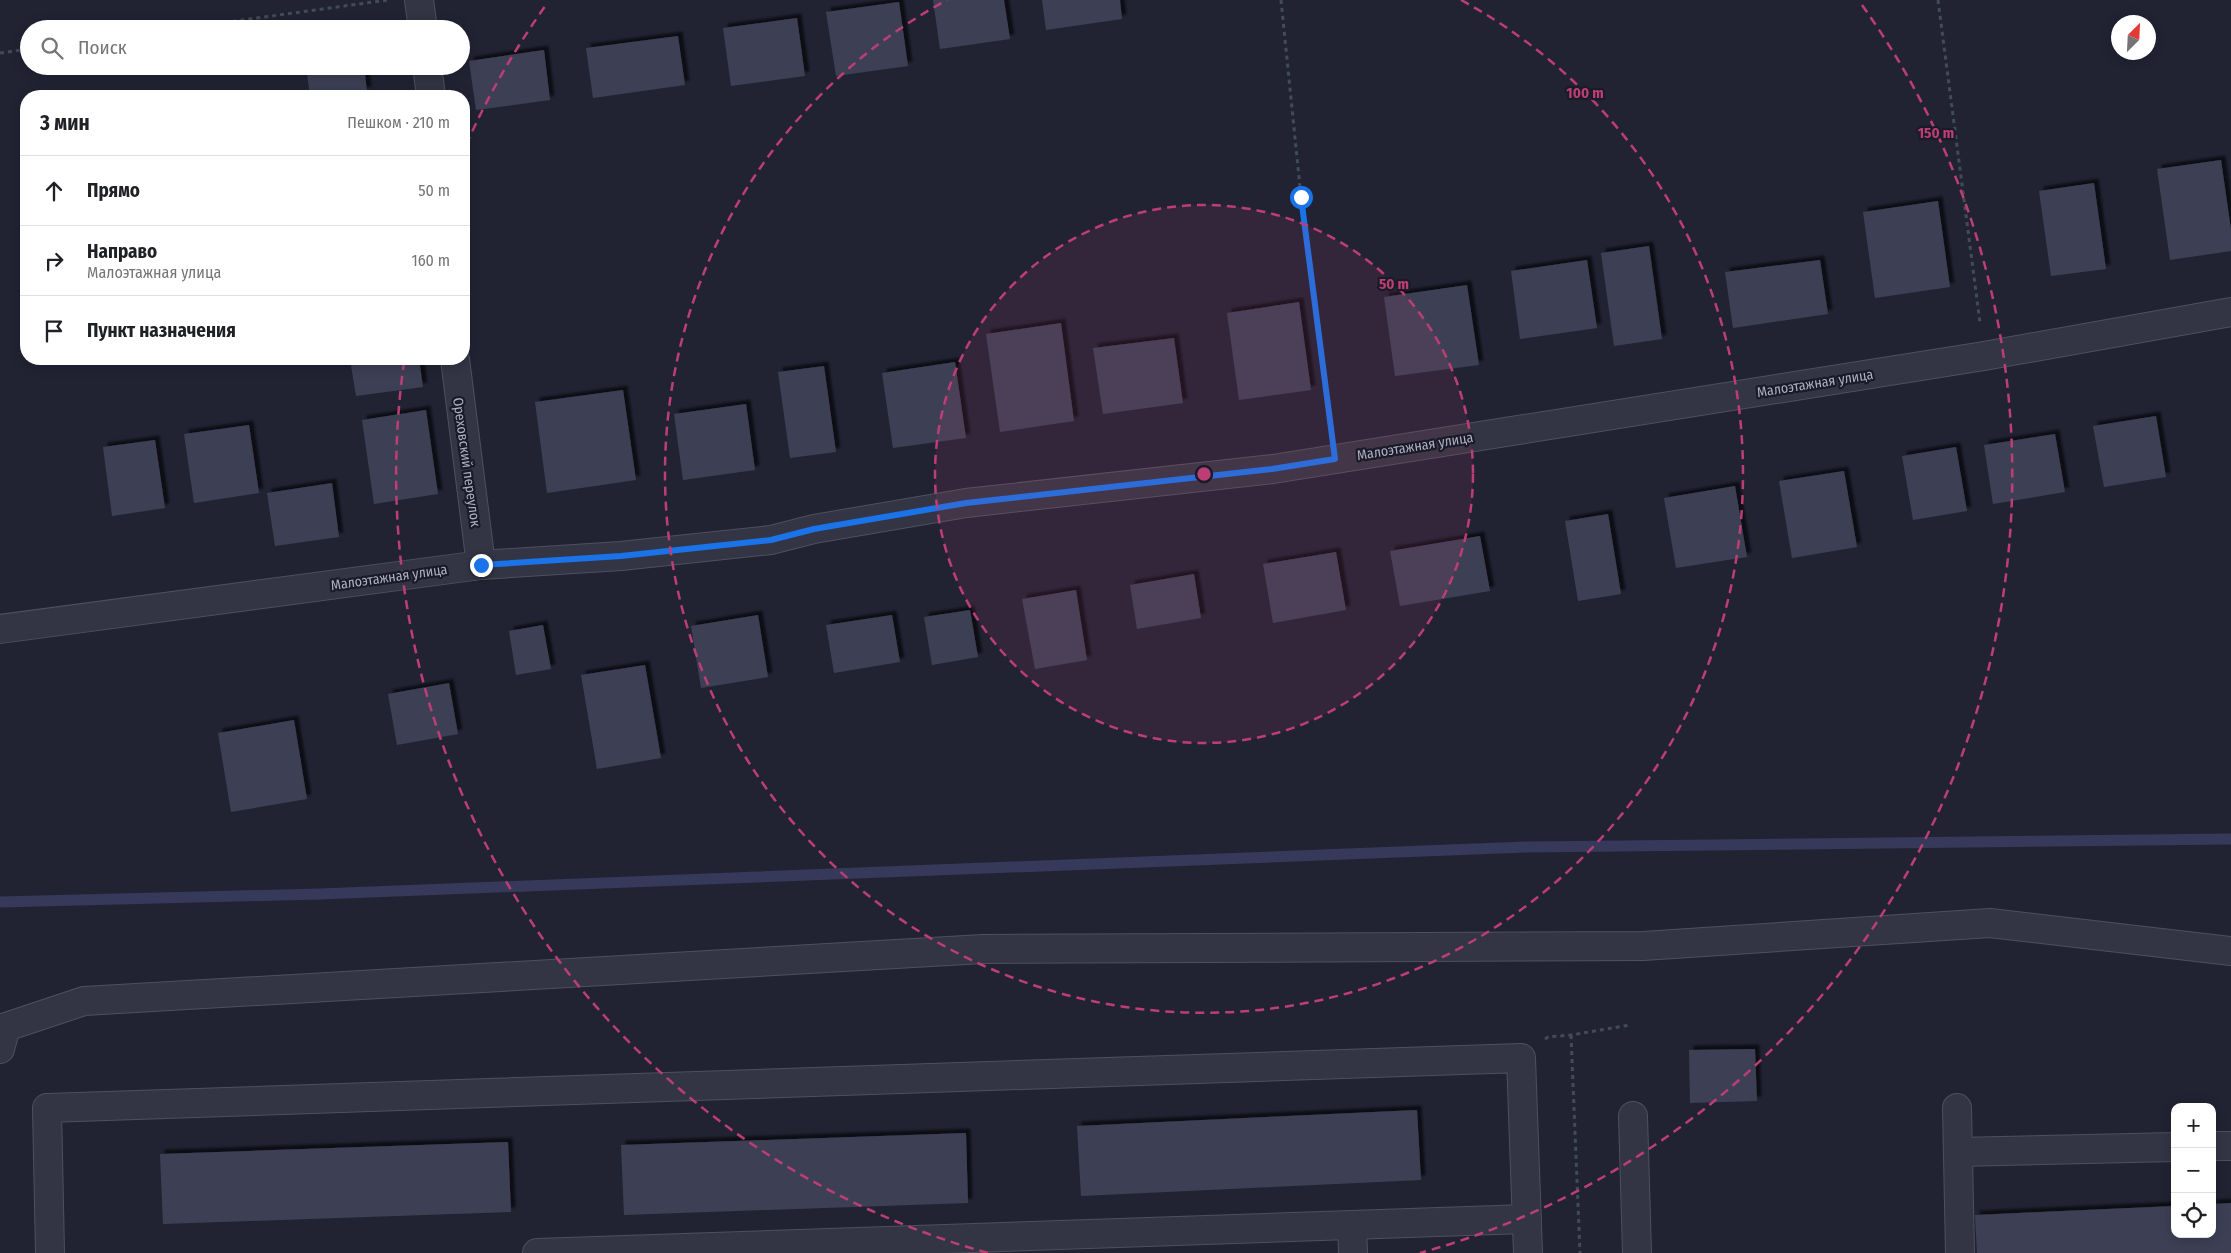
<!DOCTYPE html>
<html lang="ru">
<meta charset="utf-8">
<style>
:root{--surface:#fff;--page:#f6f6f6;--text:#202124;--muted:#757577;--line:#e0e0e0}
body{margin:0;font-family:"Fira Sans Condensed",sans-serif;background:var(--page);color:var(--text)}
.controls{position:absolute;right:15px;bottom:15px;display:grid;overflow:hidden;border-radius:10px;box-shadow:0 2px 12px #0003}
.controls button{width:45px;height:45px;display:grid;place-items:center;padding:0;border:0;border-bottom:1px solid var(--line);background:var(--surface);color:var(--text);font:25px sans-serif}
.compass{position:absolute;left:2111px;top:15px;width:45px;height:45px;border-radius:50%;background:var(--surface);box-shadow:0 2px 12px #0003;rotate:24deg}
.stop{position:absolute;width:15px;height:15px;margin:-11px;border:4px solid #1a73e8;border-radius:50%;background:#fff}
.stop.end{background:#1a73e8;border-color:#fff;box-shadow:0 1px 5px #0008}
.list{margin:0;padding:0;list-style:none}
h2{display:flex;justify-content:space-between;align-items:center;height:65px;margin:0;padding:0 20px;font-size:21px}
h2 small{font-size:16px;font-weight:400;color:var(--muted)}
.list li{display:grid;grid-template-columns:32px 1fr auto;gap:15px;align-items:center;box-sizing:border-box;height:70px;padding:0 20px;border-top:1px solid var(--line)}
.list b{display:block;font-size:19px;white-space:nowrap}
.list p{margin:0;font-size:16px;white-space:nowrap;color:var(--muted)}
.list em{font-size:16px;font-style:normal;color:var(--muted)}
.icon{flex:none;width:28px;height:28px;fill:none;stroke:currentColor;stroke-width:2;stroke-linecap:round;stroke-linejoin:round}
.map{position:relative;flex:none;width:2231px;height:1253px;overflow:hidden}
.search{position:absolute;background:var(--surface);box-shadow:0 2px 12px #0003;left:20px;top:20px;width:450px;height:55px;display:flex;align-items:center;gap:12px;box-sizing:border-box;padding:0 18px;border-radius:28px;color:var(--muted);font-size:19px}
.panel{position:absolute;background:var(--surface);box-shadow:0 2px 12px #0003;left:20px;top:90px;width:450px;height:275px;border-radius:20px}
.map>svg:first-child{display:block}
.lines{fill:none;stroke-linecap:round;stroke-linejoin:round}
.stream{stroke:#363959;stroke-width:11}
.building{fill:#3d4054;filter:url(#shadow)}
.minor-casing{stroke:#4e505f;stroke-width:30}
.path{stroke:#424c54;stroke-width:3;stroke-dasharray:4 4;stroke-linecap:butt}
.minor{stroke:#343544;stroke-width:28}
.route{stroke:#1a73e8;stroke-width:6}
.ring{fill:none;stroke:#bd3e74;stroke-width:2.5;stroke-dasharray:9 6}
.labels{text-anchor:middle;stroke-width:4.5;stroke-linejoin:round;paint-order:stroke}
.street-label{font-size:14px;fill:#aeafc1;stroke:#1a1b28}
.centre{fill:#bd3e74;stroke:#1a1b28;stroke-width:2.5}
.ring-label{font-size:15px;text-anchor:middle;font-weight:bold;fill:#bd3e74;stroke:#1a1b28;stroke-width:4.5;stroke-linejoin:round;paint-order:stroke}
</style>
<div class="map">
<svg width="2231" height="1253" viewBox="0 0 2231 1253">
<defs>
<filter id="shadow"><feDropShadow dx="4.5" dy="-4.5" stdDeviation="1" flood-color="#0009"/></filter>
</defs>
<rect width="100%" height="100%" fill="#212333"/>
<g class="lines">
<polyline class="stream" points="0,902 320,894 1528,847 2231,839"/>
</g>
<g class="building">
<polygon points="933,0 1004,0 1010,39 940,49"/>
<polygon points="1042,0 1120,0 1122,19 1046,30"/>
<polygon points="899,2 908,66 836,76 826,12"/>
<polygon points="797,18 805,76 731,86 723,28"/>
<polygon points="678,36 685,85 593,98 586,48"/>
<polygon points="544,50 550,100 476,110 469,61"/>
<polygon points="306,66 364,66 367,91 334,96 310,96"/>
<polygon points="2221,160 2231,230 2231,251 2170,260 2157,169"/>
<polygon points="2094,183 2106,269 2051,276 2039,191"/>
<polygon points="1938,201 1950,287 1875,298 1863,212"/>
<polygon points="1649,246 1662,339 1614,346 1601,253"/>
<polygon points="1587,260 1597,328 1520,339 1511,271"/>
<polygon points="1820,260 1828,314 1733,328 1725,272"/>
<polygon points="1467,285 1479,365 1395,376 1384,297"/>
<polygon points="1299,302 1311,390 1239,400 1227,313"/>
<polygon points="1061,323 1074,421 1000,432 986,334"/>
<polygon points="1174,338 1183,403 1103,414 1093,348"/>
<polygon points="350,359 419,359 423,387 356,396"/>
<polygon points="955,362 966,438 893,448 882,373"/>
<polygon points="824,366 836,452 790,458 778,372"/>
<polygon points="623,390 636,480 547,493 535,402"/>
<polygon points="746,404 755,470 683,480 674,414"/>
<polygon points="426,410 438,494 374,504 362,420"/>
<polygon points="2156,416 2166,477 2104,487 2093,426"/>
<polygon points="249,425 259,493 194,503 184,434"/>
<polygon points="2055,434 2065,492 1993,504 1984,445"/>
<polygon points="155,440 165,508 112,516 103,447"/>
<polygon points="1956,447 1967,511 1913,520 1902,456"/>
<polygon points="1844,471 1857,547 1792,558 1779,481"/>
<polygon points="332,483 339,537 275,546 267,493"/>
<polygon points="1735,486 1747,557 1676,568 1664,498"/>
<polygon points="1608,514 1621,594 1578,601 1565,521"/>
<polygon points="1480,536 1490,591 1400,606 1390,551"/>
<polygon points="1336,552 1346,610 1273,623 1263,564"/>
<polygon points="1194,574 1201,618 1137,629 1130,585"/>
<polygon points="1076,590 1087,660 1035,669 1022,599"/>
<polygon points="970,610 978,657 932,665 924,617"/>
<polygon points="758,615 768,677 701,688 691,626"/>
<polygon points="892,615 900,662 834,673 826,625"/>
<polygon points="543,625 551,669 516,675 509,631"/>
<polygon points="645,665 661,758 597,769 581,675"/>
<polygon points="449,683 458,734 397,745 388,694"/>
<polygon points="294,720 307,799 231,812 218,733"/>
<polygon points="1755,1049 1757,1101 1690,1103 1689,1050"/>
<polygon points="1417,1110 1421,1180 1081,1196 1077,1126"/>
<polygon points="966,1133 968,1203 624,1215 621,1145"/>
<polygon points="508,1142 511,1212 163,1224 160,1154"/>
<polygon points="2231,1203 2231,1253 1977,1253 1975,1215 2175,1206 2175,1234 2212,1234 2212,1204"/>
</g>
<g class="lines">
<defs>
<g id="minor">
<polyline points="419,0 423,29"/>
<polyline points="427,66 431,96"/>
<polyline points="455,359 481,565"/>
<polyline points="0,629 481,565 621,556 771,540 814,529 966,503 1273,469 1984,356 2231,312"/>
<polyline points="0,1049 6,1027 84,1001 983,949 1643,946 1990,923 2231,951"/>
<polyline points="1957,1108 1960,1253"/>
<polyline points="1633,1116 1637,1253"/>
<polyline points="2212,1146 2231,1146"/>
<polyline points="1958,1152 2175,1147"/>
<polyline points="1352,1225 1353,1253"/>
<polyline points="50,1253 47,1108 1521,1058 1528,1253"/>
<polyline points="537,1253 1527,1219"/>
</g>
</defs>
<use href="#minor" class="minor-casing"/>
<g class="path">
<polyline points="1281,0 1301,197 1331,426"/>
<polyline points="1938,0 1980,323"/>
<polyline points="177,29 388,0"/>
<polyline points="0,53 29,49"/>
<polyline points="1571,1035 1580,1253"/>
<polyline points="1545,1039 1548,1037 1571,1035 1630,1025"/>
</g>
<use href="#minor" class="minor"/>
</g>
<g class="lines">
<polyline class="route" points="481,565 621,556 771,540 814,529 966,503 1272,469 1335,459 1301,197"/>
</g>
<circle cx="1204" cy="474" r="269" fill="#bd3e74" fill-opacity=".12"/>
<g class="ring">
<circle cx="1204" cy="474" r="269"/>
<path d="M1461 0A539 539 0 1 1 947 0"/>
<path d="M988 1253A808 808 0 0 1 404 362M466 145A808 808 0 0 1 546 5M1862 5A808 808 0 0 1 1420 1253"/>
</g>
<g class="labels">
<g class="street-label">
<text transform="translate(1815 383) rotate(-9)" y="5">Малоэтажная улица</text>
<text transform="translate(1415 446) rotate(-9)" y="5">Малоэтажная улица</text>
<text transform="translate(467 462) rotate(82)" y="5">Ореховский переулок</text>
<text transform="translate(389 577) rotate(-8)" y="5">Малоэтажная улица</text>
</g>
</g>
<circle cx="1204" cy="474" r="8" class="centre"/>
<g class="ring-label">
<text x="1585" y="98">100 m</text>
<text x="1936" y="138">150 m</text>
<text x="1394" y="289">50 m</text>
</g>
</svg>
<div class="controls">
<button>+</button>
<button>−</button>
<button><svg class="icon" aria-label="locate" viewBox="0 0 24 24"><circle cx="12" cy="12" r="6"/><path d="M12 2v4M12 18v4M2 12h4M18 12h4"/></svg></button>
</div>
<svg class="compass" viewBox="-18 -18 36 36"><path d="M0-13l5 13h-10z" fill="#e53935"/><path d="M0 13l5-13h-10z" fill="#757577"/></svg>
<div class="stop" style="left:1301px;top:197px"></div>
<div class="stop end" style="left:481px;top:565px"></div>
<div class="search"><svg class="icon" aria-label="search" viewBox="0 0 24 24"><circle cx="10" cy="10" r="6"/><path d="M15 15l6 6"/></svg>Поиск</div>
<section class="panel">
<h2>3 мин<small>Пешком · 210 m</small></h2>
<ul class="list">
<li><svg class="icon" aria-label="ahead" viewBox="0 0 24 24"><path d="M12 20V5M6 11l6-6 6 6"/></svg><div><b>Прямо</b></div><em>50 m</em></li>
<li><svg class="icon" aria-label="right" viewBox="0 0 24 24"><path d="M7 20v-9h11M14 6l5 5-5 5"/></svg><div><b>Направо</b><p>Малоэтажная улица</p></div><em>160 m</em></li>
<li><svg class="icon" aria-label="arrive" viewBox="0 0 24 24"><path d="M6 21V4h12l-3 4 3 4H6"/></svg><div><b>Пункт назначения</b></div></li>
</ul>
</section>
</div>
